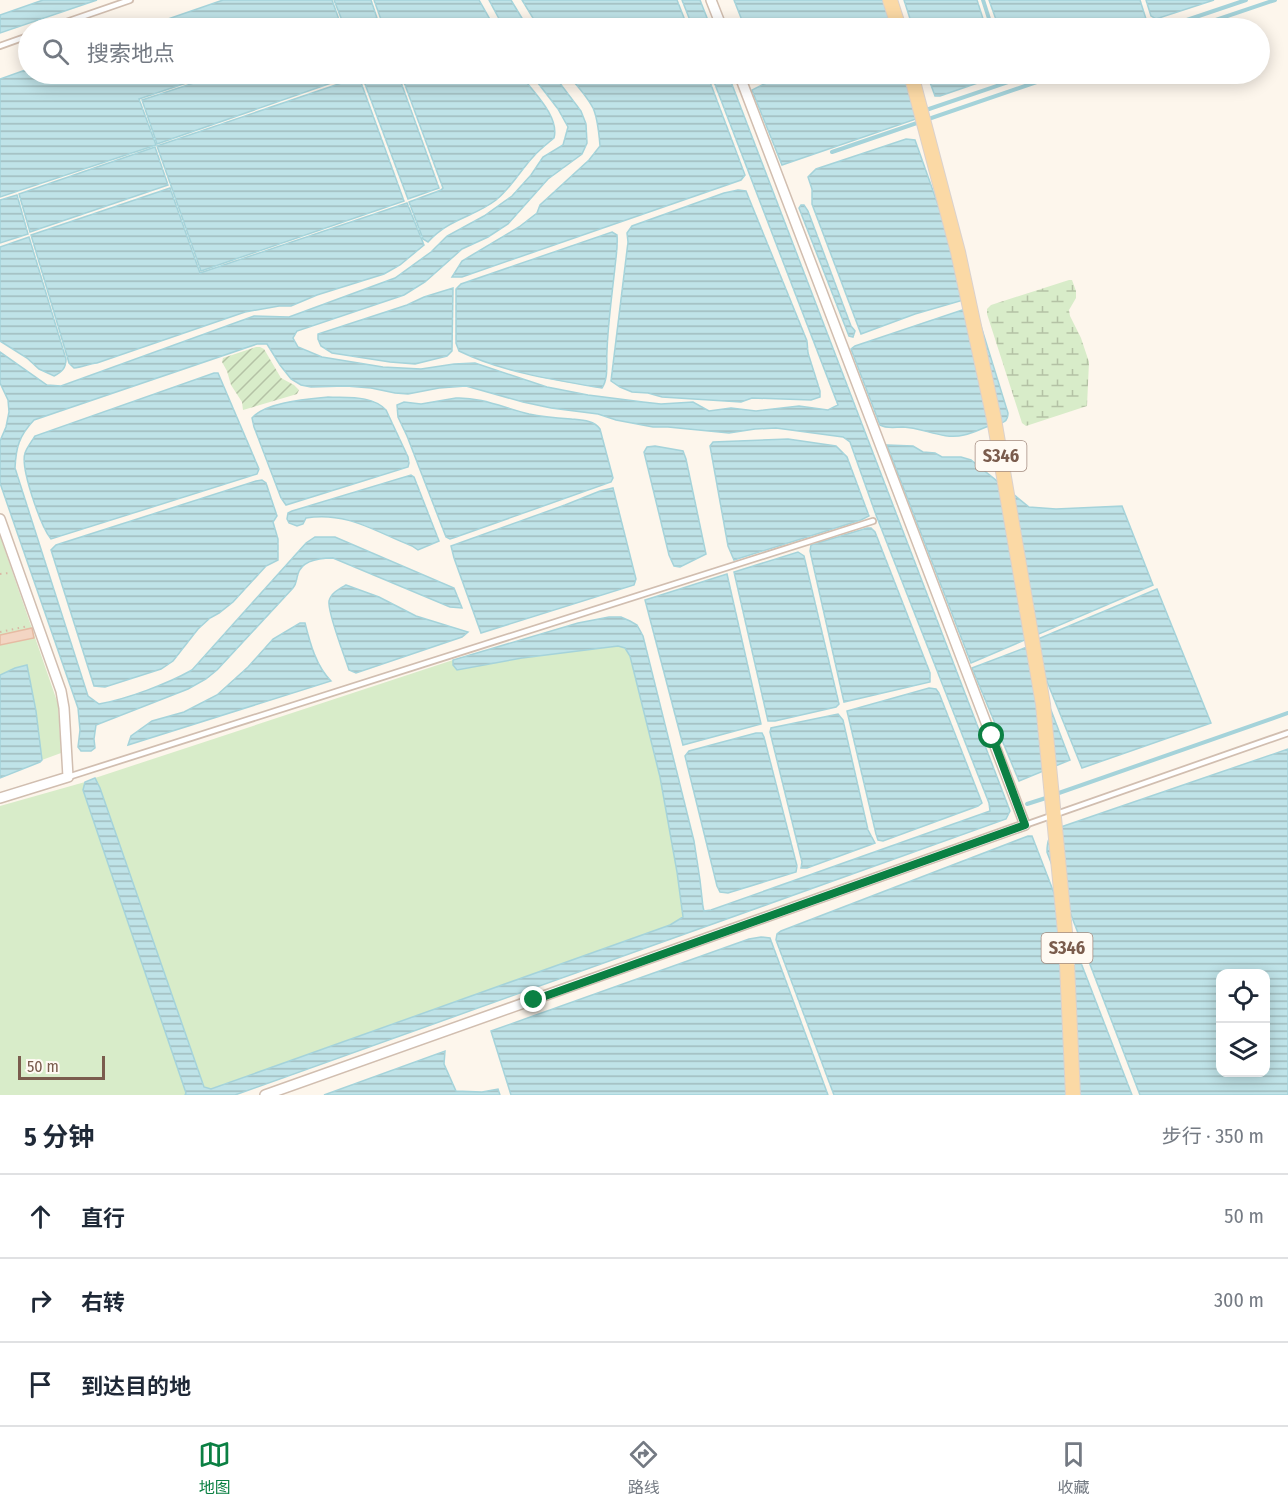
<!DOCTYPE html>
<html lang="zh">
<meta charset="utf-8">
<style>
:root{--surface:#fff;--page:#f6f6f7;--text:#1f2937;--muted:#747a83;--line:#e0e1e3;--accent:#0b8043}
body{margin:0;font-family:"Fira Sans Condensed","Noto Sans SC",sans-serif;background:var(--page);color:var(--text)}
.controls{position:absolute;right:18px;bottom:18px;display:grid;overflow:hidden;border-radius:12px;box-shadow:0 3px 15px #0003}
.controls button{width:54px;height:54px;display:grid;place-items:center;padding:0;border:0;border-bottom:2px solid var(--line);background:var(--surface);color:var(--text);font:30px sans-serif}
.scale{position:absolute;left:18px;bottom:15px;width:87px;box-sizing:border-box;padding-left:6px;border:3px solid #7a5c4d;border-top:0;font-size:16px;line-height:21px;white-space:nowrap;color:#7a5c4d;-webkit-text-stroke:4px #fffaf3;paint-order:stroke}
.stop{position:absolute;width:18px;height:18px;margin:-14px;border:4px solid #0b8043;border-radius:50%;background:#fff}
.stop.end{background:#0b8043;border-color:#fff;box-shadow:0 2px 6px #0008}
.list{margin:0;padding:0;list-style:none}
h2{display:flex;justify-content:space-between;align-items:center;height:78px;margin:0;padding:0 24px;font-size:26px}
h2 small{font-size:20px;font-weight:400;color:var(--muted)}
.list li{display:grid;grid-template-columns:39px 1fr auto;gap:18px;align-items:center;box-sizing:border-box;height:84px;padding:0 24px;border-top:2px solid var(--line)}
.list b{display:block;font-size:22px;white-space:nowrap}
.list em{font-size:20px;font-style:normal;color:var(--muted)}
.icon{flex:none;width:33px;height:33px;fill:none;stroke:currentColor;stroke-width:2;stroke-linecap:round;stroke-linejoin:round}
.map{position:relative;flex:none;width:1288px;height:1095px;overflow:hidden}
.search{position:absolute;background:var(--surface);box-shadow:0 3px 15px #0003;left:18px;right:18px;top:18px;height:66px;display:flex;align-items:center;gap:15px;box-sizing:border-box;padding:0 21px;border-radius:33px;color:var(--muted);font-size:22px}
.sheet{height:330px;background:var(--surface)}
nav{display:flex;justify-content:space-around;align-items:center;box-sizing:border-box;height:84px;border-top:2px solid var(--line);background:var(--surface);font-size:16px;color:var(--muted)}
nav a{display:grid;justify-items:center;gap:3px}
nav .on{color:var(--accent)}
.map>svg:first-child{display:block}
.grass{fill:#d8ecc9}
.wetland{fill:url(#wetland-marsh)}
.garden{fill:url(#garden-furrows)}
.water{fill:url(#water-rules);stroke:#a5d3da;stroke-width:1.5;fill-rule:evenodd}
.lines{fill:none;stroke-linecap:round;stroke-linejoin:round}
.stream{stroke:#a5d3da;stroke-width:4}
.building{fill:#f3d5c3;stroke:#e6bba3;stroke-width:1.5}
.lane-casing{stroke:#d1beb0;stroke-width:8}
.street-casing{stroke:#d1beb0;stroke-width:12}
.primary-casing{stroke:#dad1cd;stroke-width:16}
.path{stroke:#d9b8a5;stroke-width:2;stroke-dasharray:1.5 4.5;stroke-linecap:butt}
.lane{stroke:#fff;stroke-width:4.5}
.street{stroke:#fff;stroke-width:9}
.primary{stroke:#fbd9a5;stroke-width:14}
.route{stroke:#0b8043;stroke-width:8}
.labels{text-anchor:middle;stroke-width:6;stroke-linejoin:round;paint-order:stroke}
.shield{fill:#fffaf3;stroke:#a28b7f;stroke-width:1.5}
.shield-label{font-size:18px;font-weight:bold;fill:#7a5c4d}
</style>
<div class="map">
<svg width="1288" height="1095" viewBox="0 0 1288 1095">
<defs>
<pattern id="wetland-marsh" width="20" height="14" patternUnits="userSpaceOnUse" patternTransform="scale(1.5)"><rect width="20" height="14" fill="#d8ecc9"/><path d="M1 5h8M5 5V1M11 12h8M15 12V8" fill="none" stroke="#b4c2a5"/></pattern>
<pattern id="garden-furrows" width="10" height="10" patternUnits="userSpaceOnUse" patternTransform="scale(1.5)"><rect width="10" height="10" fill="#d8ecc9"/><path d="M-1 1l2-2M0 10L10 0M9 11l2-2" fill="none" stroke="#b4c2a5"/></pattern>
<pattern id="water-rules" width="6" height="5" patternUnits="userSpaceOnUse" patternTransform="scale(1.5)"><rect width="6" height="5" fill="#bfe3e8"/><path d="M0 2.5h6" fill="none" stroke="#a0bbbe"/></pattern>
</defs>
<rect width="100%" height="100%" fill="#fdf6ec"/>
<g class="grass">
<polygon points="0,536 58,704 61,753 42,760 36,711 3,674 0,675"/>
<polygon points="618,646 625,648 630,656 660,777 677,872 683,917 670,925 211,1089 204,1087 95,778 453,660 453,665 457,670 522,658"/>
<polygon points="85,782 83,790 186,1093 185,1095 0,1095 0,806"/>
</g>
<polygon class="wetland" points="1069,280 1072,280 1076,291 1076,298 1069,310 1070,316 1081,338 1089,362 1087,406 1026,426 1022,423 987,314 987,309 991,305"/>
<polygon class="garden" points="256,347 260,347 264,349 281,378 294,385 299,390 297,394 243,410 242,402 231,385 227,371 222,362 223,358"/>
<g class="water">
<polygon points="43,0 97,0 0,33 0,15"/>
<polygon points="223,0 332,0 342,28 142,28"/>
<polygon points="334,0 371,0 377,18 345,28"/>
<polygon points="374,0 479,0 492,23 492,27 490,28 384,28"/>
<polygon points="489,0 511,0 528,28 504,28"/>
<polygon points="522,0 677,0 688,28 539,28"/>
<polygon points="682,0 700,0 711,28 693,28"/>
<polygon points="734,0 890,0 899,28 745,28"/>
<polygon points="904,0 977,0 986,28 913,28"/>
<polygon points="989,0 1140,0 1146,19 1141,28 999,28"/>
<polygon points="1146,0 1214,0 1156,19 1151,16"/>
<polygon points="28,69 28,74 213,74 139,99 156,145 0,197 0,79"/>
<polygon points="221,74 357,74 157,144 142,100"/>
<polygon points="369,74 398,74 439,188 408,199 362,76"/>
<path d="M401 74H520C532 91 560 116 554 138 547 144 539 150 533 157 520 171 511 188 496 200 474 217 448 219 428 242L423 239 409 202 441 190 443 188Z"/>
<path d="M531 74H553L581 111 586 124 587 143 582 154 548 179 508 224 488 237 462 249 425 282 404 295 297 331 293 338 298 347 322 357 383 367 421 369 454 364 475 363 547 387 588 395 643 402 661 404 693 402 709 411 731 408 756 411 799 406 828 410 838 405 711 74H728L1010 811 1006 819 235 1095H185L186 1093 83 790 85 782 95 778 100 788 204 1087 211 1089 670 925 683 917 677 872 660 777 630 656 625 648 618 646 522 658 457 670 453 665V660L578 623 609 617H621L630 621 637 625 643 636 694 841 700 880 703 907 704 911 711 910 990 811 989 803 876 515 850 442 843 437 776 428 755 429 729 433 668 427H653L616 420 598 414 551 408 523 402 466 386 439 388 408 394 395 393 371 388 346 386 311 387 301 385 291 379 280 365 267 344H257L34 420C19 436 16 447 15 468L88 696 99 704C127 699 167 684 192 670L306 543 315 537H335L454 588 462 608 450 607 333 558C321 558 302 560 298 574 296 580 297 583 293 588L217 670 206 679 188 689 96 725 94 739 95 748 91 751H81L78 747 80 730 78 708 0 483V441L6 427 9 412 8 400 0 383V352L47 385 61 386 254 316 289 317 395 278 431 252 447 236 484 216 512 196 531 175 543 157 563 145 568 127 558 109Z"/>
<path d="M567 74H707L745 175 741 180 462 277H452L462 261 519 227 537 213 540 205 589 160 600 146C599 134 598 119 593 108 587 96 576 84 567 74Z"/>
<polygon points="793,74 914,74 916,119 782,165 752,90 764,84"/>
<polygon points="927,74 1000,74 1001,75 940,96 935,96"/>
<polygon points="359,77 404,201 201,271 157,146"/>
<polygon points="906,139 915,140 969,292 967,299 915,314 861,334 812,204 812,189 808,177 816,169"/>
<polygon points="155,147 168,185 30,232 19,194"/>
<path d="M170 188 200 273 407 203 424 245 400 265 384 274 317 295 291 306H279L245 312 97 363C89 364 82 367 74 368L69 363 67 356 31 235Z"/>
<polygon points="738,190 746,191 748,196 807,341 808,353 820,391 820,397 811,400 752,398 741,402 662,397 648,393 632,392 620,387 611,381 628,242 627,233 632,226 724,193"/>
<polygon points="17,195 28,234 0,243 0,200"/>
<polygon points="801,205 804,205 808,211 851,326 855,331 853,337 849,336 799,208"/>
<path d="M612 232 617 235C618 247 616 256 615 267 612 295 608 323 607 351 606 362 609 378 602 388 554 380 502 372 459 351L456 343V289L461 284Z"/>
<path d="M29 237 66 359C66 368 62 372 54 376L39 369 27 358 0 341V247Z"/>
<polygon points="453,288 452,351 447,356 415,364 390,362 332,353 321,346 318,339 318,334 407,305 424,297"/>
<path d="M971 307 976 310 1008 413C1008 424 1000 423 992 425 982 428 974 433 964 435 943 440 924 428 903 427 895 427 887 429 880 425L851 349 855 346Z"/>
<path d="M214 373H218L259 469 257 474 51 539C41 527 20 468 25 453 27 447 32 441 35 436Z"/>
<path d="M328 397C348 398 372 395 386 410L408 457 409 463 408 467 286 505 281 498 254 427 252 418C265 402 308 399 328 397Z"/>
<path d="M456 398C481 397 504 408 529 414 543 417 557 418 571 419 581 420 594 420 600 429L613 478 611 482 456 537 450 539 446 537 407 436 398 417 397 405 404 402 421 404Z"/>
<polygon points="788,439 836,446 847,457 869,516 861,520 734,560 728,546 710,446 713,442"/>
<polygon points="887,445 913,446 923,452 935,453 942,457 961,457 971,460 1029,507 1056,509 1122,506 1153,585 971,663"/>
<polygon points="655,446 683,451 686,459 706,554 680,567 674,566 669,555 644,452 647,447"/>
<path d="M411 475 414 477 439 541 418 550 412 546C376 532 346 511 306 518L303 524 297 526 289 523 287 519 288 513 292 511Z"/>
<polygon points="262,480 266,483 277,516 273,522 278,539 278,560 266,566 233,602 219,613 210,618 198,629 173,661 161,669 105,687 94,686 51,550 56,545 256,481"/>
<polygon points="613,488 636,579 634,585 481,633 454,558 451,546 565,505 600,491"/>
<polygon points="867,528 871,528 875,532 930,673 930,682 844,702 810,551 811,545"/>
<polygon points="798,552 804,556 839,704 836,707 775,721 768,721 734,572"/>
<polygon points="727,574 761,724 683,745 645,600"/>
<path d="M346 585 379 597 416 616 468 632 462 637 356 673 349 670C345 657 327 612 329 601 331 593 339 589 346 585Z"/>
<polygon points="1157,589 1211,723 1082,768 1031,642"/>
<path d="M300 623H305C310 643 316 666 331 681L128 745 131 736 152 721 184 712 217 695 248 667 273 639Z"/>
<polygon points="1027,647 1070,760 1019,781 972,668"/>
<polygon points="27,665 36,711 42,760 40,762 0,778 0,675 15,668"/>
<polygon points="929,688 936,689 939,693 982,803 978,806 883,841 878,840 876,834 847,711"/>
<polygon points="838,714 843,720 868,830 875,843 807,868 801,868 802,862 770,732 771,728"/>
<polygon points="756,733 762,733 764,737 797,866 796,872 728,893 720,892 717,886 685,756 689,751"/>
<path d="M1288 749V1095H1140L1047 852C1047 840 1049 836 1058 828ZM1220 974H1266V1072H1220Z"/>
<polygon points="1028,836 1032,836 1132,1095 834,1095 776,940 777,934 781,931"/>
<polygon points="761,937 770,938 828,1095 511,1095 491,1031 749,939"/>
<polygon points="445,1051 444,1064 456,1091 482,1092 498,1089 500,1095 324,1095"/>
</g>
<g class="lines">
<g class="stream">
<polyline points="983,0 992,28"/>
<polyline points="1163,28 1246,0"/>
<polyline points="1192,28 1275,0"/>
<polyline points="1006,74 1009,82"/>
<polyline points="926,110 1032,74"/>
<polyline points="832,152 1060,74"/>
<polyline points="1056,794 1288,713"/>
<polyline points="1027,804 1049,797"/>
</g>
</g>
<polygon class="building" points="32,628 34,638 0,645 0,635"/>
<g class="lines">
<defs>
<g id="lane">
<polyline points="49,28 130,0"/>
<polyline points="0,46 28,36"/>
<polyline points="68,777 873,521"/>
<polyline points="1025,825 1288,733"/>
</g>
<g id="street">
<polyline points="711,0 722,28"/>
<polyline points="0,519 61,691 64,708 68,777 0,798"/>
<polyline points="265,1095 1025,825 739,74"/>
</g>
<g id="primary">
<polyline points="890,0 899,28"/>
<polyline points="911,74 958,252 994,419 1043,704 1066,942 1073,1095"/>
</g>
</defs>
<use href="#lane" class="lane-casing"/>
<use href="#street" class="street-casing"/>
<use href="#primary" class="primary-casing"/>
<g class="path">
<polyline points="0,574 9,573"/>
<polyline points="0,632 28,626"/>
</g>
<use href="#lane" class="lane"/>
<use href="#street" class="street"/>
<use href="#primary" class="primary"/>
</g>
<g class="lines">
<polyline class="route" points="534,1000 1025,825 992,736"/>
</g>
<g class="labels">
<g class="shield">
<rect x="975.5" y="441" width="51" height="30" rx="4.5"/>
<rect x="1041.5" y="933" width="51" height="30" rx="4.5"/>
</g>
<g class="shield-label">
<text x="1001" y="462">S346</text>
<text x="1067" y="954">S346</text>
</g>
</g>
</svg>
<div class="controls">
<button><svg class="icon" aria-label="locate" viewBox="0 0 24 24"><circle cx="12" cy="12" r="6"/><path d="M12 2v4M12 18v4M2 12h4M18 12h4"/></svg></button>
<button><svg class="icon" aria-label="layers" viewBox="0 0 24 24"><path d="M12 4l9 5-9 5-9-5zM3 14l9 5 9-5"/></svg></button>
</div>
<div class="scale">50 m</div>
<div class="stop" style="left:992px;top:736px"></div>
<div class="stop end" style="left:534px;top:1000px"></div>
<div class="search"><svg class="icon" aria-label="search" viewBox="0 0 24 24"><circle cx="10" cy="10" r="6"/><path d="M15 15l6 6"/></svg>搜索地点</div>
</div>
<section class="sheet">
<h2>5 分钟<small>步行 · 350 m</small></h2>
<ul class="list">
<li><svg class="icon" aria-label="ahead" viewBox="0 0 24 24"><path d="M12 20V5M6 11l6-6 6 6"/></svg><div><b>直行</b></div><em>50 m</em></li>
<li><svg class="icon" aria-label="right" viewBox="0 0 24 24"><path d="M7 20v-9h11M14 6l5 5-5 5"/></svg><div><b>右转</b></div><em>300 m</em></li>
<li><svg class="icon" aria-label="arrive" viewBox="0 0 24 24"><path d="M6 21V4h12l-3 4 3 4H6"/></svg><div><b>到达目的地</b></div></li>
</ul>
</section>
<nav>
<a class="on"><svg class="icon" aria-label="map" viewBox="0 0 24 24"><path d="M3 6l6-2 6 2 6-2v14l-6 2-6-2-6 2zM9 4v14M15 6v14"/></svg>地图</a>
<a><svg class="icon" aria-label="directions" viewBox="0 0 24 24"><path d="M12 3l9 9-9 9-9-9zM9 14v-3h6M13 9l2 2-2 2"/></svg>路线</a>
<a><svg class="icon" aria-label="saved" viewBox="0 0 24 24"><path d="M7 4h10v16l-5-4-5 4z"/></svg>收藏</a>
</nav>
